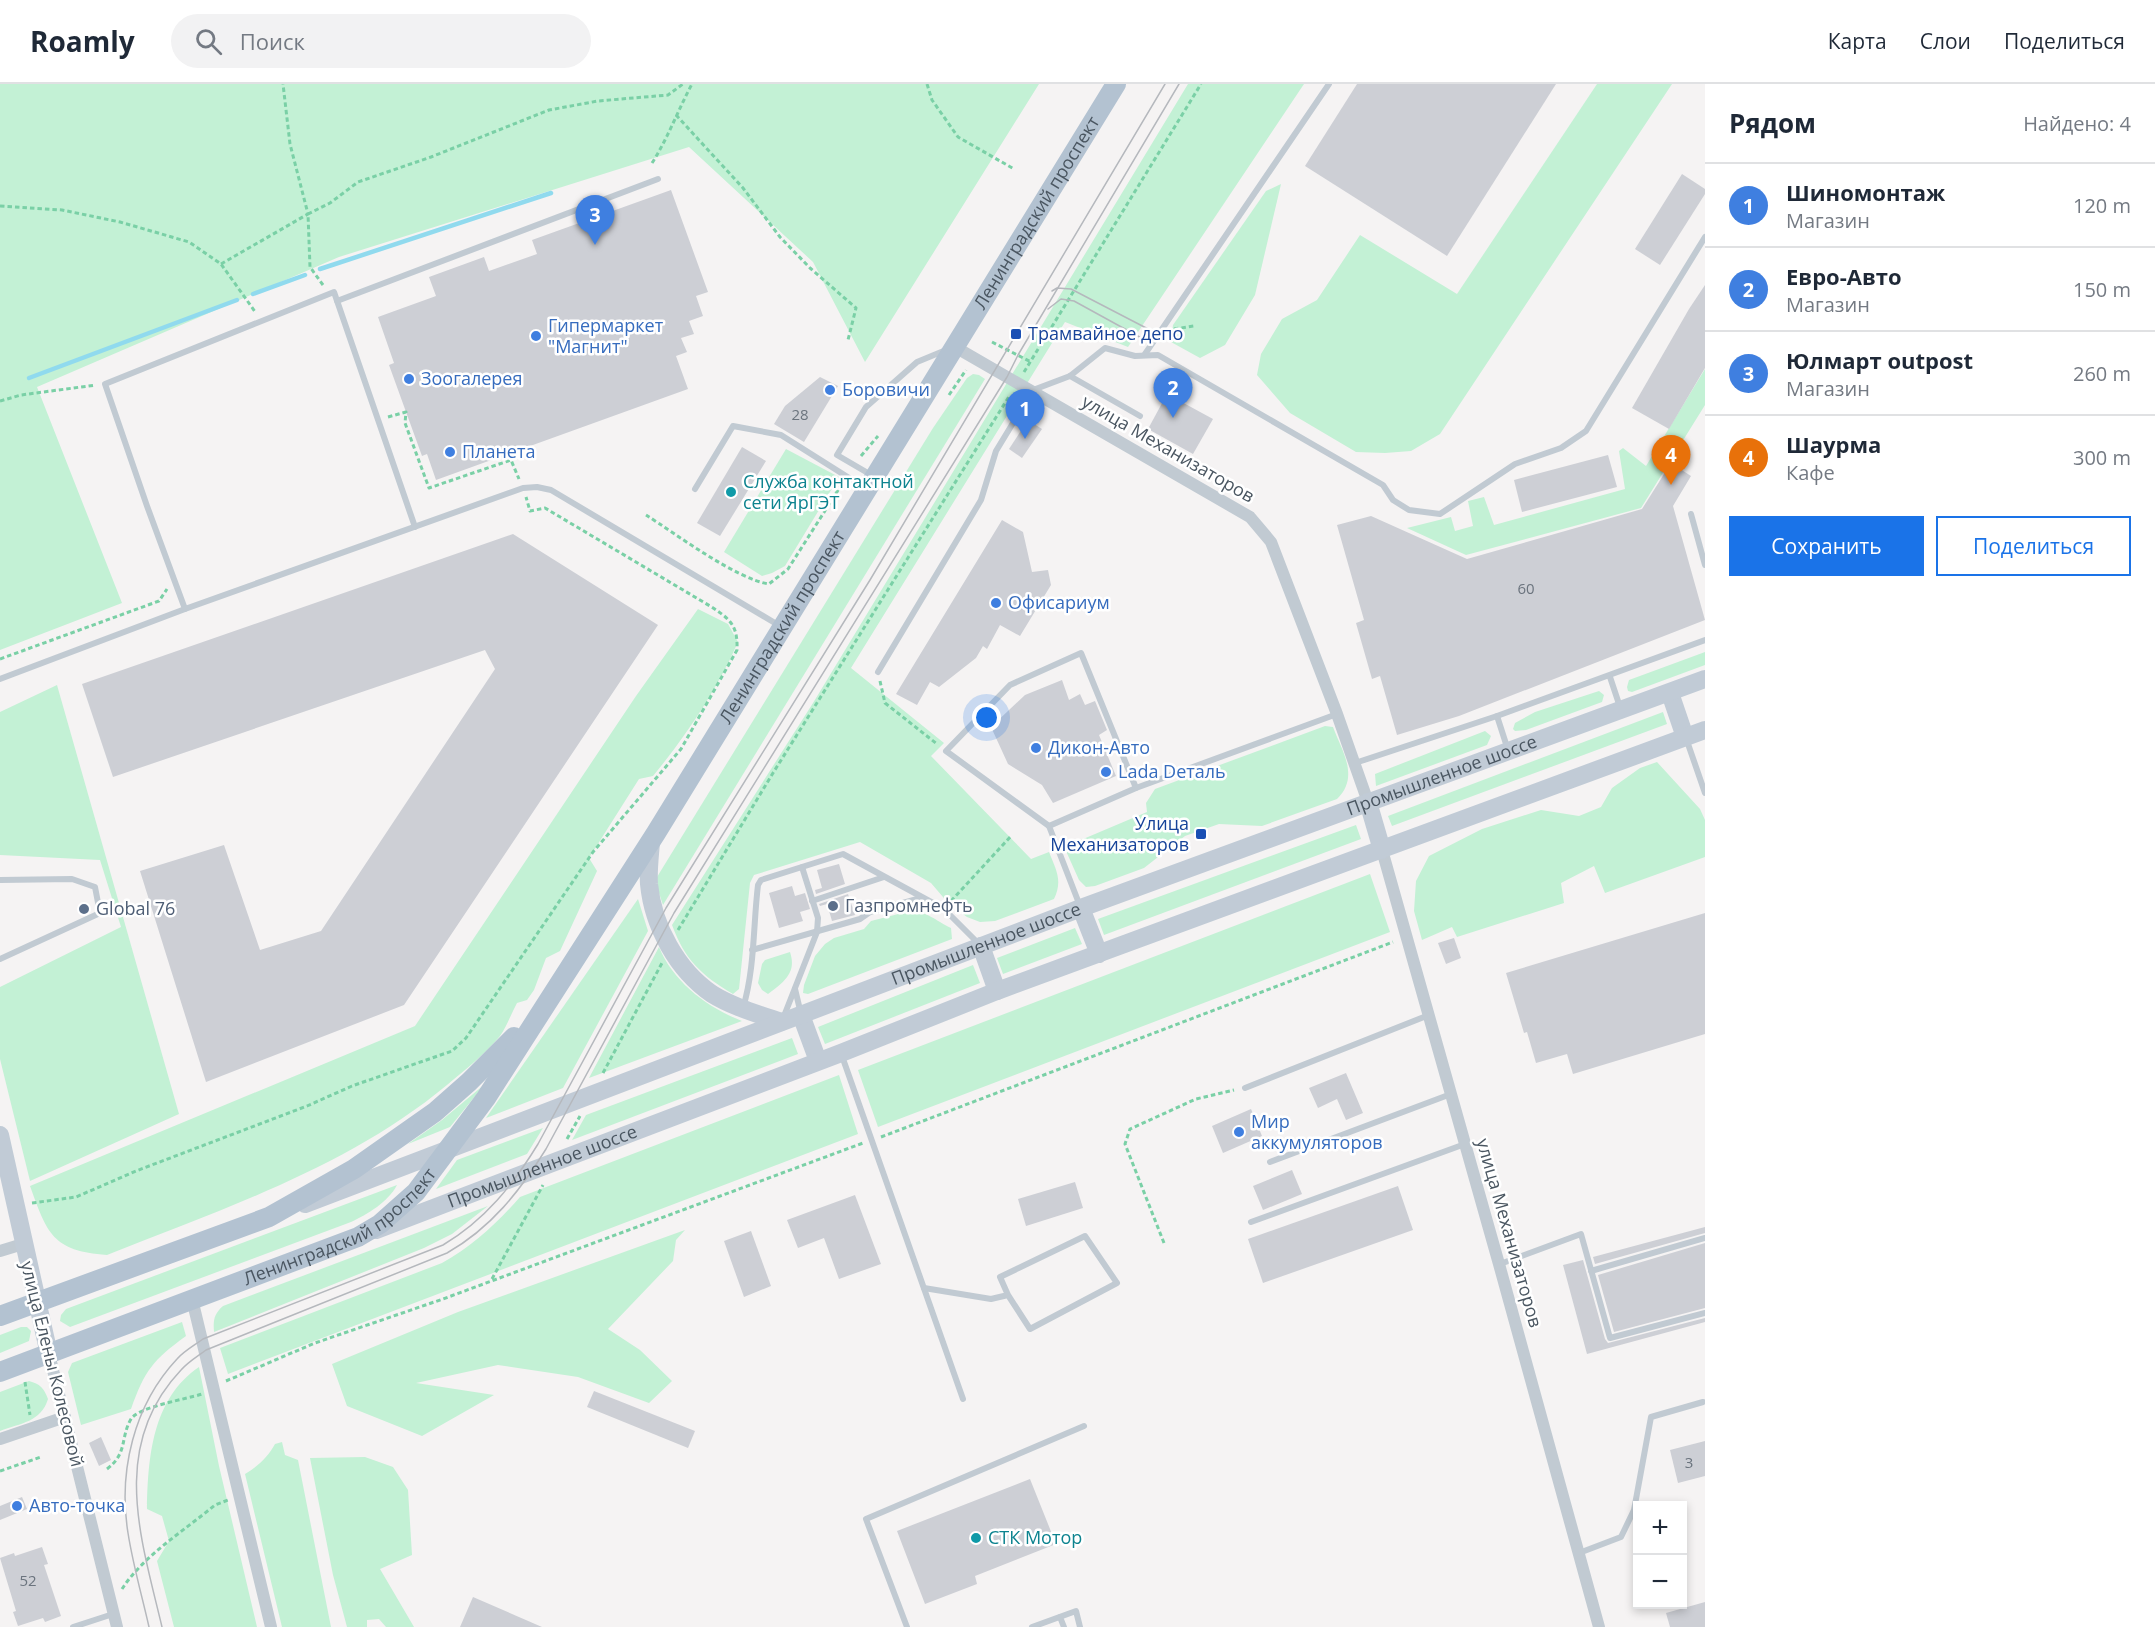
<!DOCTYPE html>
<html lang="ru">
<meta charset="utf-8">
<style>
:root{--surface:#fff;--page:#f2f2f3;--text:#1f2937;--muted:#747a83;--line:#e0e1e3;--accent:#1a73e8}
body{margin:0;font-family:"Open Sans",sans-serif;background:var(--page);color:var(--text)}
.controls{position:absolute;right:18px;bottom:18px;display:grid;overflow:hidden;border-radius:0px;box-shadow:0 3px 9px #0003}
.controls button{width:54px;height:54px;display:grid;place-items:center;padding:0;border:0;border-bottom:2px solid var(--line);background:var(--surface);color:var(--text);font:30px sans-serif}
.you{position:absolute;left:987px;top:634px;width:21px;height:21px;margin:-15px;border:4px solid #fff;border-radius:50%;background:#1a73e8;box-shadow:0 0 0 9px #1a73e833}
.badge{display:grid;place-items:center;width:39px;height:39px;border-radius:50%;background:var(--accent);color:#fff;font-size:20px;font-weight:700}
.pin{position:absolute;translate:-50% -50px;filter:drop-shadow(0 2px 3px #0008)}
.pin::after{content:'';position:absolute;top:32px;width:21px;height:18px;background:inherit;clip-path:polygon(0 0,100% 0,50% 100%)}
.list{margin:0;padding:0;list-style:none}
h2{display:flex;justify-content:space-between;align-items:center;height:78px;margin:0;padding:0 24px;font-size:26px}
h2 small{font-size:20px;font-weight:400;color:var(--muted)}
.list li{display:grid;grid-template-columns:39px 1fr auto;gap:18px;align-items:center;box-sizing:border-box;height:84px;padding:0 24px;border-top:2px solid var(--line)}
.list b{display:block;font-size:22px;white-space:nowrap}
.list p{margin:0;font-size:20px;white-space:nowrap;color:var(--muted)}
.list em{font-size:20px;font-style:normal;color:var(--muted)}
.actions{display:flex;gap:12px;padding:18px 24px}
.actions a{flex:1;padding:14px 0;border:2px solid var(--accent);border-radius:0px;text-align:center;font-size:21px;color:var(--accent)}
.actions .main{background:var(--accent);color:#fff}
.icon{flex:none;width:33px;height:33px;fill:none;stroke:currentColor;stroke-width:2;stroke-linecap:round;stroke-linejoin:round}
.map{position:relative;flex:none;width:1705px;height:1543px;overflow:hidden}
header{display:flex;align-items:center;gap:36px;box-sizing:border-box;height:84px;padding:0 30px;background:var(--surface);border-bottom:2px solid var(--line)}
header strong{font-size:28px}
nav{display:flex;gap:33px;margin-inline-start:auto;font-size:21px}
.search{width:420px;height:54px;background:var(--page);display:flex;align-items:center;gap:15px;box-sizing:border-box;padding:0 21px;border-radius:33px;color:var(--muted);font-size:22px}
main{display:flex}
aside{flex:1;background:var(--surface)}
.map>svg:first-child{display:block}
.green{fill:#c3f1d5}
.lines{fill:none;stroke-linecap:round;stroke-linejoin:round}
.stream{stroke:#90daee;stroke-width:4.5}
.building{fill:#cdcfd5}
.path{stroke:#7ad0a6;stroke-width:3;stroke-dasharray:4.5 3;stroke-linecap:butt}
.lane{stroke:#c1cad2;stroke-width:6}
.street{stroke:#c1cad2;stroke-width:12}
.secondary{stroke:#c1cbd6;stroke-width:18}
.primary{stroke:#b3c2d1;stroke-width:20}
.tram{stroke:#b5b8bd;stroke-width:1.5}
.transit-dot{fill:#1a4fb4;stroke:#fff;stroke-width:2}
.shop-dot{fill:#3f7fe0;stroke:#fff;stroke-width:2}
.culture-dot{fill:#0f9aa8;stroke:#fff;stroke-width:2}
.service-dot{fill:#5c6f8a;stroke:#fff;stroke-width:2}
.labels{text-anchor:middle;stroke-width:5;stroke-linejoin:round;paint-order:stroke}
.number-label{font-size:15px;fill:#6b747e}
.street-label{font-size:18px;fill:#4a5661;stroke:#fff}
.shop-label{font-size:18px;fill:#366cbe;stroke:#fff;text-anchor:start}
.transit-label{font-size:18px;fill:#164399;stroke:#fff;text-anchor:start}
.culture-label{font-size:18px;fill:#0d838f;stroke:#fff;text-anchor:start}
.service-label{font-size:18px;fill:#4e5e75;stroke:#fff;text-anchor:start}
</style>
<header>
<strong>Roamly</strong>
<div class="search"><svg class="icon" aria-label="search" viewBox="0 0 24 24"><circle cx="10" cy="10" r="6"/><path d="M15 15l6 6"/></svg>Поиск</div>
<nav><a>Карта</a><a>Слои</a><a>Поделиться</a></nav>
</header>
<main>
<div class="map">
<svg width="1705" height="1543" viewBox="0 0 1705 1543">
<rect width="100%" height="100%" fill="#f5f3f3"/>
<g class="green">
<polygon points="0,0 1039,0 865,278 813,178 689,63 339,173 37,303 122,519 0,566"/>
<path d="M1188 0H1304L1128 263 1065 238 851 584 944 659 931 672 1031 775 1049 768C1056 786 1063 796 1054 815L995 837 980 838 967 833 949 820 931 799 860 758 754 791 750 799 739 905 733 910C701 891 685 876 672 841L813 619Z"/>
<polygon points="1597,0 1672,0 1440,350 1411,367 1385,369 1356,368 1290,329 1257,291 1261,270 1282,235 1317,216 1360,151 1457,210"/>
<polygon points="1281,100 1255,211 1225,261 1200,274 1171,258 1173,241 1266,107"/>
<polygon points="1705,285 1705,321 1641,424 1466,471 1407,444 1451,433 1455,447 1473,442 1468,417 1484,413 1494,441 1625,405 1619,367 1623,364 1646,382"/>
<polygon points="973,290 979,291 985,295 663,821 658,806 657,793 933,344 967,294"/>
<polygon points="786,365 839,393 785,482 772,489 762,492 724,468"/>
<path d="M698 525 728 540 738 558C717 606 686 652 653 692L639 695 589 774 597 787 560 867 546 874 534 906 527 916 517 919C511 930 507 942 500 952 485 970 465 986 447 1001 348 1083 225 1124 107 1171 52 1167 47 1149 30 1102L415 942 636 612Z"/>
<polygon points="1705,568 1705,581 1632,608 1628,607 1627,603 1629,596"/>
<polygon points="57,601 179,1030 30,1097 0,975 0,903 121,843 100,776 0,771 0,628"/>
<polygon points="1599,607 1604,611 1602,618 1526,646 1515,647 1513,645 1515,639 1535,628"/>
<polygon points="1663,628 1667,640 1392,742 1388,732"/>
<path d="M1325 642 1333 643C1342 667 1360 693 1337 715L1262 742 1219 740 1185 752 1144 784 1095 802 1086 803 1079 796 1066 767 1069 761 1147 728 1146 719 1155 705Z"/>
<polygon points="1485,647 1491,652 1487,661 1376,702 1375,690"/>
<polygon points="1657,678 1700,725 1705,736 1705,773 1605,809 1594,782 1561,799 1564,819 1457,853 1452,843 1422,856 1414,827 1416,797 1429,772 1482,745 1541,726 1579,732 1601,723 1612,704 1640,684"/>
<polygon points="1356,741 1361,755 1104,851 1098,835"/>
<polygon points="1370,790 1390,848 878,1043 858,986"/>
<polygon points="638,815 648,847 563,1004 486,1034"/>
<path d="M910 827C929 828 934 836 951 844L952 855 808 910 803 909 804 901 815 872 825 860 834 854 864 845 871 837Z"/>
<polygon points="1075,844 1082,860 1003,890 997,874"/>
<path d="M659 863C673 898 708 924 742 937L589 994Z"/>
<path d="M790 868C797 889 784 898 768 910L762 906 758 899 762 880 765 876Z"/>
<polygon points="973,881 980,899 825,960 818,943"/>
<polygon points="792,954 798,970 572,1056 586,1031"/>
<path d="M839 991 858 1050 228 1290 220 1264 442 1179C473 1162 497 1139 520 1113Z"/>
<polygon points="485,1000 450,1043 408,1060 442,1036"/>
<polygon points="543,1044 527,1070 436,1105 457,1076"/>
<path d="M397 1101C388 1118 368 1130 351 1138L70 1243 60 1237 61 1231 66 1225Z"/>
<path d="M488 1122 452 1150 424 1164 214 1248C213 1236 214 1230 223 1222Z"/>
<polygon points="685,1146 676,1156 673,1177 608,1245 640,1266 672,1297 649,1319 578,1293 498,1281 416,1299 494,1311 422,1352 347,1322 332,1280 458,1228"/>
<path d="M182 1238 186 1252C153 1276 145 1286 131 1325L81 1341 68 1288 72 1279Z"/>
<polygon points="21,1243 27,1243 31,1247 29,1257 0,1269 0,1251"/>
<path d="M199 1283 219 1382 257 1543H174L157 1477 169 1457 162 1432 147 1425C148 1374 152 1315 199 1283Z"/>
<path d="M29 1297C40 1300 44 1304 48 1315 41 1338 21 1339 0 1347V1308Z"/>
<path d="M282 1358 285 1371 298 1376 331 1543H282L245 1390C257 1383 268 1373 275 1360Z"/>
<polygon points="365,1373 393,1383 408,1406 412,1471 380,1485 414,1543 386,1543 379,1535 367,1536 367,1543 347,1543 333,1491 310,1374"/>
</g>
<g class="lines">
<g class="stream">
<polyline points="320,185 551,109"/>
<polyline points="253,210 305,191"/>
<polyline points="29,294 237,216"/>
</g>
</g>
<g class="building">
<polygon points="1357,0 1556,0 1447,172 1305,82"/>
<polygon points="1682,90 1705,105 1705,110 1660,181 1635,165"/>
<polygon points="671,106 708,208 696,212 703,232 689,237 694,250 681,254 687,268 676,272 688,305 436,396 427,370 422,372 389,281 394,279 378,233 436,212 429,193 484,173 489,187 537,170 532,156"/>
<polygon points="1705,201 1705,284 1669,345 1632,324 1689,225"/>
<polygon points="820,293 838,302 804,358 774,340 785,322"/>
<polygon points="1167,310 1213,335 1193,370 1148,345"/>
<polygon points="1028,336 1042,345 1022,374 1009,365"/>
<polygon points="742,363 766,377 720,452 697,439"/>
<polygon points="1608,371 1617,403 1522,428 1514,396"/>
<polygon points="1671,379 1691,392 1673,422 1705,536 1459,632 1397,651 1380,592 1372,595 1356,539 1364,536 1337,441 1371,432 1467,475 1642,425"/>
<polygon points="1002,436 1023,448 1032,488 1048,486 1051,501 1020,552 1000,541 987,565 983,562 976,574 939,603 930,598 917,621 896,610"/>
<polygon points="513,450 658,541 404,921 206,998 140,787 224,761 260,866 321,847 495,585 485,566 113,693 82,600"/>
<polygon points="1062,596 1069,616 1080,610 1085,621 1095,617 1107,646 1099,651 1116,692 1053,719 1042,701 1008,680 991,643 1025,611"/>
<polygon points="839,780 845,800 816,810 815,806 822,804 817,786"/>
<polygon points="792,802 795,812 805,809 810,825 800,828 803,837 779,844 769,809"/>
<polygon points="848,810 855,831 832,837 827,820 820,822 819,820"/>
<polygon points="1705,829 1705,950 1573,990 1567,970 1536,979 1527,948 1524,949 1506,889"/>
<polygon points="1454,854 1461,874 1446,880 1438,859"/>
<polygon points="1346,989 1363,1029 1346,1036 1337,1015 1318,1024 1309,1004"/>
<polygon points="1251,1025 1262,1052 1223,1069 1212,1042"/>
<polygon points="1292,1086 1302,1110 1263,1126 1253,1102"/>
<polygon points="1075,1098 1083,1124 1026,1142 1018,1115"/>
<polygon points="1398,1102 1413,1146 1263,1199 1248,1155"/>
<polygon points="855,1111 881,1180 839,1195 824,1154 798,1164 787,1136"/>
<polygon points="1705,1143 1705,1149 1595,1180 1593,1173"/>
<polygon points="751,1147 771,1202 744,1213 724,1157"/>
<polygon points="1705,1159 1705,1224 1614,1248 1598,1191"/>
<polygon points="1583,1176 1605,1255 1608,1259 1705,1234 1705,1238 1587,1270 1563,1181"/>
<polygon points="594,1307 695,1347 688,1364 587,1323"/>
<polygon points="101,1353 111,1376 99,1382 89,1359"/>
<polygon points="1705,1357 1705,1392 1678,1399 1670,1366"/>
<polygon points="1030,1395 1056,1460 975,1492 977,1500 925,1520 897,1447"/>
<polygon points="22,1413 27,1425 0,1436 0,1422"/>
<polygon points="42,1463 48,1480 44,1481 61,1532 45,1538 43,1534 18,1542 13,1528 16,1527 0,1474 14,1469 15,1472"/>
<polygon points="473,1513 542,1543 460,1543"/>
<polygon points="1705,1518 1705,1543 1670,1543 1666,1529"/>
</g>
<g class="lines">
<g class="path">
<polyline points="927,0 932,16 958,53 1014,85"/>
<polyline points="676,31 743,104 780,153 810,184 856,224 848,256"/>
<path d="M652 79C668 54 678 26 692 0"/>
<polyline points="0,122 62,126 120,138 189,158 221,180 256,229"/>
<polyline points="221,180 308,130 290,60 283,0"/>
<polyline points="323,201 310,183 308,130 330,119 358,98 431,73 549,26 598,17 668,11 683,0"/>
<polyline points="1174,245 1194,242"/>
<polyline points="992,258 1031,278"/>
<polyline points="1024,288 1201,0"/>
<polyline points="949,311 966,286"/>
<polyline points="0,317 21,311 96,301"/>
<polyline points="388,333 406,328 405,339 429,404 511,376 519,395"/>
<polyline points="861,372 878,352"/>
<path d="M646 431C676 450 736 495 769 500L788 485 842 400"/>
<polyline points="0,575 159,517 167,505"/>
<polyline points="880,597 885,619 937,660"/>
<polyline points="951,817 1012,751"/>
<polyline points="678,846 773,689 1010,311"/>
<polyline points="603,989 662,879"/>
<polyline points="881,1053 1393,858"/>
<polyline points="567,1055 580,1032"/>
<path d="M32 1119 76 1113 136 1087 307 1022 352 1002 452 967 466 954 593 768 681 665 737 566C738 541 730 535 710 522L545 424 530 427 526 413"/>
<polyline points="1164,1159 1125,1060 1130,1045 1196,1015 1234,1006"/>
<polyline points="492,1195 543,1101"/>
<polyline points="226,1297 315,1259 443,1215 863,1059"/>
<polyline points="25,1298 30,1331"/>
<path d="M107 1385C128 1369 120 1354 131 1335 138 1323 187 1315 202 1310"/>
<polyline points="0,1387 41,1373"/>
<path d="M122 1505C143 1472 185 1446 215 1421L228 1416"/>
</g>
<g class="lane">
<polyline points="337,217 658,95"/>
<polyline points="1145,270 1329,0"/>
<polyline points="1070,292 1140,332"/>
<polyline points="873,392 837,371 866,323 917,278 946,266"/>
<polyline points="695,405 733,342 781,351 865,404"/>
<polyline points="1691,430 1705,481"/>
<polyline points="185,525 147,422 105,300 334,208 415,443"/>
<polyline points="878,588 981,416 996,367 1033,306 1070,292 1105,264 1135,272 1158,271 1383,401 1393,416 1409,426 1440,430 1515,380 1561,364 1586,347 1705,153"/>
<polyline points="1610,593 1620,623"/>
<polyline points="0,595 185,525 523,404 537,403 551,406 780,542"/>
<polyline points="1497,632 1508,666"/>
<polyline points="1687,657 1705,709"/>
<polyline points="1355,679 1497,632 1705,556"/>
<polyline points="1049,742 946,667 1010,601 1081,569 1136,704"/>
<polyline points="0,796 72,795 95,803 100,829 0,875"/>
<polyline points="812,817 884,793"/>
<polyline points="1080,822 1049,742 1136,704 1337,630"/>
<polyline points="752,866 860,835 870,828 921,814"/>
<polyline points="795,905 801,930"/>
<path d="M743 924C755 884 753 842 758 801L761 796 843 770 944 825 978 859"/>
<polyline points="784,932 817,848 818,834 802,783"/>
<polyline points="842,972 963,1315"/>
<polyline points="1245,1004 1429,931"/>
<polyline points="1270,1078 1451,1010"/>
<polyline points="1251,1138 1465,1060"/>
<polyline points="1500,1180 1581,1150 1610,1254 1705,1229"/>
<polyline points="1591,1187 1705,1154"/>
<polyline points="924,1204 991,1215 1008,1211 1030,1245 1117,1199 1085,1152 1000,1193 1008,1211"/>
<polyline points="1579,1469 1621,1453 1634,1426 1651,1333 1703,1318"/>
<polyline points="1060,1533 1064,1543"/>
<polyline points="73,1543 113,1530"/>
<polyline points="907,1543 866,1435 1084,1342"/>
<polyline points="1032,1543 1076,1527 1080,1543"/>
</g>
<g class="street">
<polyline points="955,263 1250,433 1271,458 1337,630 1368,718"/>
<polyline points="1382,766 1499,1180 1599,1543"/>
<polyline points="0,1167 23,1160"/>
<polyline points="192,1215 271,1543"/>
<polyline points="49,1270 117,1543"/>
<polyline points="0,1355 65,1333"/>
</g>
<g class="secondary">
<polyline points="1670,609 1685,653"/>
<polyline points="1368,718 1382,766"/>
<path d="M651 758C650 772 648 786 649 800 653 842 677 886 712 910 733 923 758 930 781 938"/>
<polyline points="1081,824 1099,870"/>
<polyline points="981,862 997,907"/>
<polyline points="801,931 818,977"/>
<polyline points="0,1051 49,1270"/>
<path id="s1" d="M305 1120 1081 824 1705 595"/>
<path id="s2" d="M376 1146 841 969 997 907 1705 646"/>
</g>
<g class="primary">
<polyline points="0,1232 269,1133 354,1085 435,1028 469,998 514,953"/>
<path id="s3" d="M0 1288 358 1153 380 1140 416 1108 486 1014 656 749 1116 0"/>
</g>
<g class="tram">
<polyline points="1052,207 1057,204 1071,205 1152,247"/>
<polyline points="1048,225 1061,215 1074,217 1145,256"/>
<path d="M149 1543C142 1512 133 1481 128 1449 118 1387 134 1321 177 1275 184 1267 195 1261 203 1255L443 1161C485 1136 513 1101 538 1060L666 824 870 496 1165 0"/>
<path d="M162 1543C141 1454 109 1362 181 1286 188 1278 198 1272 206 1266L447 1169C491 1144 520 1107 546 1065L674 829 1007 293 1018 271 1179 0"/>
</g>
</g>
<g class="transit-dot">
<rect x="1010" y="244" width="12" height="12" rx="3"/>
<rect x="1195" y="744" width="12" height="12" rx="3"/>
</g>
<g class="shop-dot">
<circle cx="536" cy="252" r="6"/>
<circle cx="409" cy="295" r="6"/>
<circle cx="830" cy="306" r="6"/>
<circle cx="450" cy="368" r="6"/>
<circle cx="996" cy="519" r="6"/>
<circle cx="1036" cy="664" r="6"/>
<circle cx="1106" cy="688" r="6"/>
<circle cx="1239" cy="1048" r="6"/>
<circle cx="17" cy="1422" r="6"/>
</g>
<g class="culture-dot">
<circle cx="731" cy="408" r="6"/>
<circle cx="976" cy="1454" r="6"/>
</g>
<g class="service-dot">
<circle cx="833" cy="822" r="6"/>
<circle cx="84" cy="825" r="6"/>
</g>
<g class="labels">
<g class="number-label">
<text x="800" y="336">28</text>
<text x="1526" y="510">60</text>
<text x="1689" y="1384">3</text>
<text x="28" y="1502">52</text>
</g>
<g class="street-label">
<text dy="6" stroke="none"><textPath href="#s3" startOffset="1616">Ленинградский проспект</textPath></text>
<text transform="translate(1168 365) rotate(30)" y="6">улица Механизаторов</text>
<text dy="6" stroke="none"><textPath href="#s3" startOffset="1130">Ленинградский проспект</textPath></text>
<text dy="6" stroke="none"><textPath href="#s1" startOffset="1215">Промышленное шоссе</textPath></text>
<text dy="6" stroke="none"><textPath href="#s1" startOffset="729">Промышленное шоссе</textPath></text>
<text dy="6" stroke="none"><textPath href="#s2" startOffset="178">Промышленное шоссе</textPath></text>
<text dy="6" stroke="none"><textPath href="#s3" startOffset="372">Ленинградский проспект</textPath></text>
<text transform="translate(1509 1149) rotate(74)" y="6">улица Механизаторов</text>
<text transform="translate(52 1280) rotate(76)" y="6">улица Елены Колесовой</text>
</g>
<g class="shop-label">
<text x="548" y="248">Гипермаркет<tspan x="548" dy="21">"Магнит"</tspan></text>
<text x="421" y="301">Зоогалерея</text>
<text x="842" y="312">Боровичи</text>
<text x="462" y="374">Планета</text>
<text x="1008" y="525">Офисариум</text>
<text x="1048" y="670">Дикон-Авто</text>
<text x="1118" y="694">Lada Dеталь</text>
<text x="1251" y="1044">Мир<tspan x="1251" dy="21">аккумуляторов</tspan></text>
<text x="29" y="1428">Авто-точка</text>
</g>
<g class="transit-label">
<text x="1028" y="256">Трамвайное депо</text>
<text x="1189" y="746" text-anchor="end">Улица<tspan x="1189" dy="21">Механизаторов</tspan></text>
</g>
<g class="culture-label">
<text x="743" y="404">Служба контактной<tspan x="743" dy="21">сети ЯрГЭТ</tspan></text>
<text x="988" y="1460">СТК Мотор</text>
</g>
<g class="service-label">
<text x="845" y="828">Газпромнефть</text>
<text x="96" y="831">Global 76</text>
</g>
</g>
</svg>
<div class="controls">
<button>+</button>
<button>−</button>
</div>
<div class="you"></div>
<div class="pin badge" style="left:1025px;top:355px;background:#3f7fe0">1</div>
<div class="pin badge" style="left:1173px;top:334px;background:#3f7fe0">2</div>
<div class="pin badge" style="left:595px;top:161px;background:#3f7fe0">3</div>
<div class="pin badge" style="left:1671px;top:401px;background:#e8710a">4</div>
</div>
<aside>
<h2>Рядом<small>Найдено: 4</small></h2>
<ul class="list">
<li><span class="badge" style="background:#3f7fe0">1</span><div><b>Шиномонтаж</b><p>Магазин</p></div><em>120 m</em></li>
<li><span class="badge" style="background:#3f7fe0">2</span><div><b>Евро-Авто</b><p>Магазин</p></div><em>150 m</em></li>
<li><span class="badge" style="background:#3f7fe0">3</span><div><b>Юлмарт outpost</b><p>Магазин</p></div><em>260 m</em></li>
<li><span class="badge" style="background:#e8710a">4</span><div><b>Шаурма</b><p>Кафе</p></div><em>300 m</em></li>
</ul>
<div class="actions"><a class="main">Сохранить</a><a>Поделиться</a></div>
</aside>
</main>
